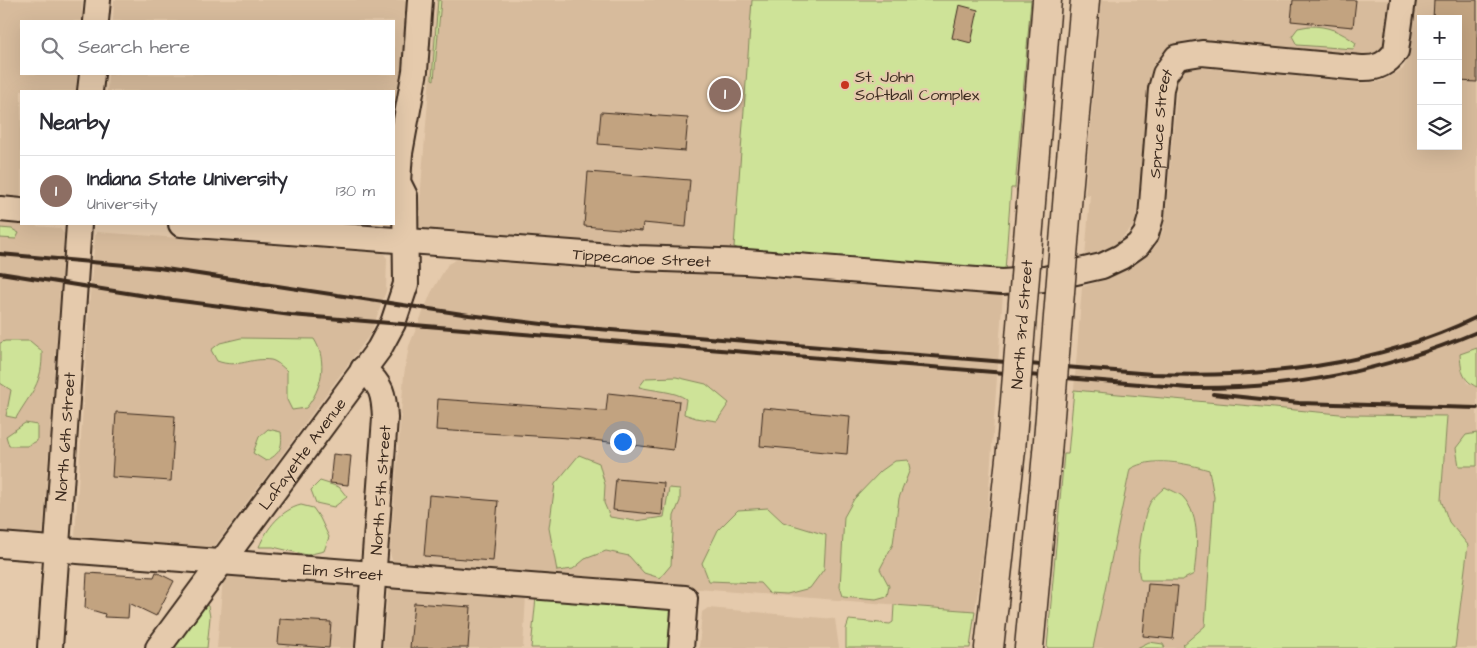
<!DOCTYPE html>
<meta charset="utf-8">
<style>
:root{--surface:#fff;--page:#f7f7f7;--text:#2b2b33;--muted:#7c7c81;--line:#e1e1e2;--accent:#ea580c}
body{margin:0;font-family:"Architects Daughter",sans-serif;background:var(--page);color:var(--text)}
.controls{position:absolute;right:15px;top:15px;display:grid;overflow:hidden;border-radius:0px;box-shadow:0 5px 20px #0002}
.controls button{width:45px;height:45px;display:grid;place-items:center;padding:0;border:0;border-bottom:1px solid var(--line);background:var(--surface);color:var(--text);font:25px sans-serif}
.you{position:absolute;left:622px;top:441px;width:18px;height:18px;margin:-12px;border:4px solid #fff;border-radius:50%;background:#1a73e8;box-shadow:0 0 0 8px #1a73e833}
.badge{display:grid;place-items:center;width:32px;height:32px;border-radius:50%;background:var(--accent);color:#fff;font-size:16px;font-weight:700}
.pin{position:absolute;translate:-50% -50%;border:2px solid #fff;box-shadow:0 1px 5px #0006}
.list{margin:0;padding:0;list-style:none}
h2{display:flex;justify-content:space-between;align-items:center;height:65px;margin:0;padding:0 20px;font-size:21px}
h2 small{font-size:16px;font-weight:400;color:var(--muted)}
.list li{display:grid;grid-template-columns:32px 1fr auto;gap:15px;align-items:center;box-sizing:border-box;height:70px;padding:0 20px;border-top:1px solid var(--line)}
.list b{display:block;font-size:19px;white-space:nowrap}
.list p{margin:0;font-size:16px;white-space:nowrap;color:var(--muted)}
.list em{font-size:16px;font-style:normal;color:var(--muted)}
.icon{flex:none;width:28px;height:28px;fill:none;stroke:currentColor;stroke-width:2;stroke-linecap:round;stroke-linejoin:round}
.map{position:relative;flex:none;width:1477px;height:648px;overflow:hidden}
.search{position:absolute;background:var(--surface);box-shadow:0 5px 20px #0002;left:20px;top:20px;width:375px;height:55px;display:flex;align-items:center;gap:12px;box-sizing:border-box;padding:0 18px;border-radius:0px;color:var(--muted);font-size:19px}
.panel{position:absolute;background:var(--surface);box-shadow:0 5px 20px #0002;left:20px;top:90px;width:375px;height:135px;border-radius:0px}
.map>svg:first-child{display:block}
.built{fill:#d7bb9c;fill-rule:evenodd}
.green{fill:#cee398;stroke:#84865b}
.building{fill:#c2a380;stroke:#3b2a1e}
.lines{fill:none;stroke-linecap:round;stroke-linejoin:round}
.minor-casing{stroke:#3b2a1e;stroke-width:28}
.highway-casing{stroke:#3b2a1e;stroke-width:31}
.minor{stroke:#e5caac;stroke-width:24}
.highway{stroke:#e5caac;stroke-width:28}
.rail{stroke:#3b2a1e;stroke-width:4}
.highway-bridge-casing{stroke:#3b2a1e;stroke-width:31;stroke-linecap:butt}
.highway-bridge{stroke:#e5caac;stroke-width:28}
.poi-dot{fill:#c8321e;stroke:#e5caac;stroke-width:2}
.labels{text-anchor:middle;stroke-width:4.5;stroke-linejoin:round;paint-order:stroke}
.poi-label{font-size:16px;fill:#3b2a1e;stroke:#e5caac;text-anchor:start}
.street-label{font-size:16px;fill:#3b2a1e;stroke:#e5caac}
</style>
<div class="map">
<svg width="1477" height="648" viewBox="0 0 1477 648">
<rect width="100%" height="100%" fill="#e5caac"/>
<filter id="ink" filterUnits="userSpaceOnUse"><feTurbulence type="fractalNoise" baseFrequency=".02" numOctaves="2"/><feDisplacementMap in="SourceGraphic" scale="10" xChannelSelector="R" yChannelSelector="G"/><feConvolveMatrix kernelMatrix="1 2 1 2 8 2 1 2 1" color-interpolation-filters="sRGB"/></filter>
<g filter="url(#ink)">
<g class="built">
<polygon points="0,0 82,1 82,21 21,21 21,74 77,74 76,91 21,91 21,198 0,197"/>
<polygon points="114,0 407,0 394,161 394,91 107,91 108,74 394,74 394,21 113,21"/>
<polygon points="436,0 1031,0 1015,188 742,250 692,246 648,248 423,229 418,225"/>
<polygon points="1101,0 1389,0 1384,44 1378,54 1370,55 1198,40 1185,41 1164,52 1154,63 1150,75 1135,224 1116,244 1085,258 1090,195 1085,194"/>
<path d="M1415 0H1477V348L1460 355 1467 383 1477 387V648H1455L1468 545 1449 522 1441 500 1447 417 1351 415 1074 390 1082 287 1112 277 1129 268 1146 256 1156 246 1163 231 1166 212 1178 75 1184 68 1195 67 1368 83 1382 81 1403 69 1407 60ZM1421 19H1458V146H1421Z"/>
<polygon points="0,223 60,228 64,234 43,533 39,538 0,535"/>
<polygon points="97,232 383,253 387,258 386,291 371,333 214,547 208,550 77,541 75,538 89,306 95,236"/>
<polygon points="463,256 734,270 1003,293 986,531 975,611 396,565 393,563 390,553 404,375 409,346 431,293 442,274 448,264"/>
<polygon points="1142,462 1188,464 1209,470 1214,497 1205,627 1183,645 1183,648 1093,648 1130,469"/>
<polygon points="228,572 359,583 355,648 217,648 223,578"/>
<polygon points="390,585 526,595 523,648 383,648 388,588"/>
<polygon points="708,608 835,619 839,648 699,648 702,612"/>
</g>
<g class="green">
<polygon points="438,0 441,0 434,80 432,79"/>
<polygon points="752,0 1031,0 1015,188 1011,188 1005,271 742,250 734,247"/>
<path d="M1309 26C1328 26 1340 31 1356 43L1354 49 1297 45 1292 36 1298 28Z"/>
<polygon points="0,228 12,229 19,233 16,239 0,238"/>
<path d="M241 338 314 339C328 361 322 389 306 408L292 410 287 400V371C283 367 276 361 271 360 250 357 239 369 217 361L211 350 220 343Z"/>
<path d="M5 341H30L42 351C43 384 31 392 16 418L6 416 11 390 0 383V343Z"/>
<path d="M1477 348V387C1462 380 1461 370 1460 354Z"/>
<path d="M676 377 706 384 729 403 717 421 696 418 684 414 686 399C675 391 654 391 639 387L646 378Z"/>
<path d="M1074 390 1351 415 1447 416 1441 500 1449 522 1468 545 1455 648H1183V645L1205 626 1214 497 1209 470C1186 463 1151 456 1130 469L1093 648H1047L1064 454H1068Z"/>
<polygon points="25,423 37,425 37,441 27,446 9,446 6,436"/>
<path d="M268 429 281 432C283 447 280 454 266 461L253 453 259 437Z"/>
<polygon points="1477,433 1477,466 1459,466 1456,448 1466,435"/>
<polygon points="579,455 599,463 605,485 604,503 610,517 635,521 664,517 669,488 680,489 680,501 674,516 671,565 660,578 644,573 629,556 606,551 585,559 573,569 557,571 549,528 555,484"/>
<polygon points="908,460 910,469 899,498 893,544 880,569 889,586 887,596 876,599 843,596 840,587 844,517 854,499 881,471 895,461"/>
<polygon points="320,481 339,487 347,497 334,507 316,503 311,490"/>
<path d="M1165 487C1170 490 1179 493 1183 497 1201 517 1197 549 1194 574L1182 580H1141C1134 568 1143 518 1149 505 1151 499 1160 492 1165 487Z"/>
<path d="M301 505 313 508 320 518 329 537 324 551 307 555 273 547H259C267 528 281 510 301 505Z"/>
<polygon points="768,508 783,522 826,535 824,569 810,588 787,594 769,593 760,583 709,581 702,563 718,530 738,510"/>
<polygon points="536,597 670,608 672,611 669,648 531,648"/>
<polygon points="205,604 208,606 210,617 207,648 173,648"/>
<polygon points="894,605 975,611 970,648 846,648 846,629 849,620 890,624 893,622"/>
<polygon points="1149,642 1163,644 1165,648 1137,648"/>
</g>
<g class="building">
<polygon points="1293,0 1356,0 1353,27 1291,21"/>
<polygon points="1434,0 1477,0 1477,82 1458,81 1458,19 1433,19"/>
<polygon points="959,5 978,10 971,43 952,38"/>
<polygon points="601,112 688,118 685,151 598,144"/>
<polygon points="588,172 690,180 686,227 643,223 642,231 584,226"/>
<polygon points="608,393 679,401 673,450 585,439 436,430 438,399 606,411"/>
<polygon points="763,408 850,416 847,454 760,446"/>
<polygon points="116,412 175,416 171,481 112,477"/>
<polygon points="333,454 351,456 348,485 330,483"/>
<polygon points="616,479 664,483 662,515 613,510"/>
<polygon points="429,495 498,501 493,561 424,556"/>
<polygon points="156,572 174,581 156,616 129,603 128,618 104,617 105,614 85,608 87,573 154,577"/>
<polygon points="1148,584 1178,586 1173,639 1143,636"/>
<polygon points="414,603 471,607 468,648 410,648"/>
<polygon points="280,619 331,622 329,648 278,644"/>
</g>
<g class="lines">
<defs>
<g id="minor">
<polyline points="96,21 98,0"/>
<polyline points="90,91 92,74"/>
<polyline points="0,209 21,211"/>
<path id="s1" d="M181 224 638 258 746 262 1002 282 1045 279 1102 266 1121 257 1138 245 1146 234 1151 217 1161 89 1165 74 1177 57 1202 53 1361 68C1377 69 1387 64 1396 51L1403 0"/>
<path d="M363 369C382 385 384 394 385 418L368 648"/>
<path id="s2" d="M0 545 685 598 681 648"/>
<path id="s3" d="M50 648 79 224"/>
<path id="s4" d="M158 648 379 349 393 323 406 284 405 196 398 182 400 153 415 71 420 0"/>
</g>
<g id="highway">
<polyline points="1032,190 1047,0"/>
<polyline points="1068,193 1085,0"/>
<polyline points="989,648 1011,450"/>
<polyline points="1029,648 1047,453"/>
</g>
</defs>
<use href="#minor" class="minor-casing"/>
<use href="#highway" class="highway-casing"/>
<use href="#minor" class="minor"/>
<use href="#highway" class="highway"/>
<g class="rail">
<path d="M0 254 159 268 469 315 550 325 1152 374C1264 378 1374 367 1477 317"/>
<path d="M0 273 165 299 291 315 1189 388C1292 389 1382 372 1477 332"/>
<polyline points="1213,394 1299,403 1477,408"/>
</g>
<defs>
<g id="highway-bridge">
<path id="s5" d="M1011 450 1032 190"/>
<polyline points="1047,453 1068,193"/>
</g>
</defs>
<use href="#highway-bridge" class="highway-bridge-casing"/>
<use href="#highway-bridge" class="highway-bridge"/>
</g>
</g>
<circle class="poi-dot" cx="845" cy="85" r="5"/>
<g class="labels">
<g class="poi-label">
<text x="855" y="82">St. John<tspan x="855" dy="18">Softball Complex</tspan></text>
</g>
<g class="street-label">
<text dy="6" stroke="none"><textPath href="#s1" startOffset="1092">Spruce Street</textPath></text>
<text dy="6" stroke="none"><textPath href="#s1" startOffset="462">Tippecanoe Street</textPath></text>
<text dy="6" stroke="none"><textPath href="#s5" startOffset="126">North 3rd Street</textPath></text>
<text dy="6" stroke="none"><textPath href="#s3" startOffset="212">North 6th Street</textPath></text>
<text dy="6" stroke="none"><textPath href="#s4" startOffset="242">Lafayette Avenue</textPath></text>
<text transform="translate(380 490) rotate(-86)" y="6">North 5th Street</text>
<text dy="6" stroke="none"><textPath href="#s2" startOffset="344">Elm Street</textPath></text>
</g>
</g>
</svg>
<div class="controls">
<button>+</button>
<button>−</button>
<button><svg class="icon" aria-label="layers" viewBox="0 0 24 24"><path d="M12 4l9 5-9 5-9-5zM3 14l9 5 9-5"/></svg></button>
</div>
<div class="you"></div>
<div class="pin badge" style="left:725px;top:94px;background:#8d6e63">1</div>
<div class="search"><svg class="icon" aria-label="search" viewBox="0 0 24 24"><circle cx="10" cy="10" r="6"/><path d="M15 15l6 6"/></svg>Search here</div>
<section class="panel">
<h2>Nearby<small></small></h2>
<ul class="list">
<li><span class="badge" style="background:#8d6e63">1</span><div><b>Indiana State University</b><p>University</p></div><em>130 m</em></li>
</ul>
</section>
</div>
